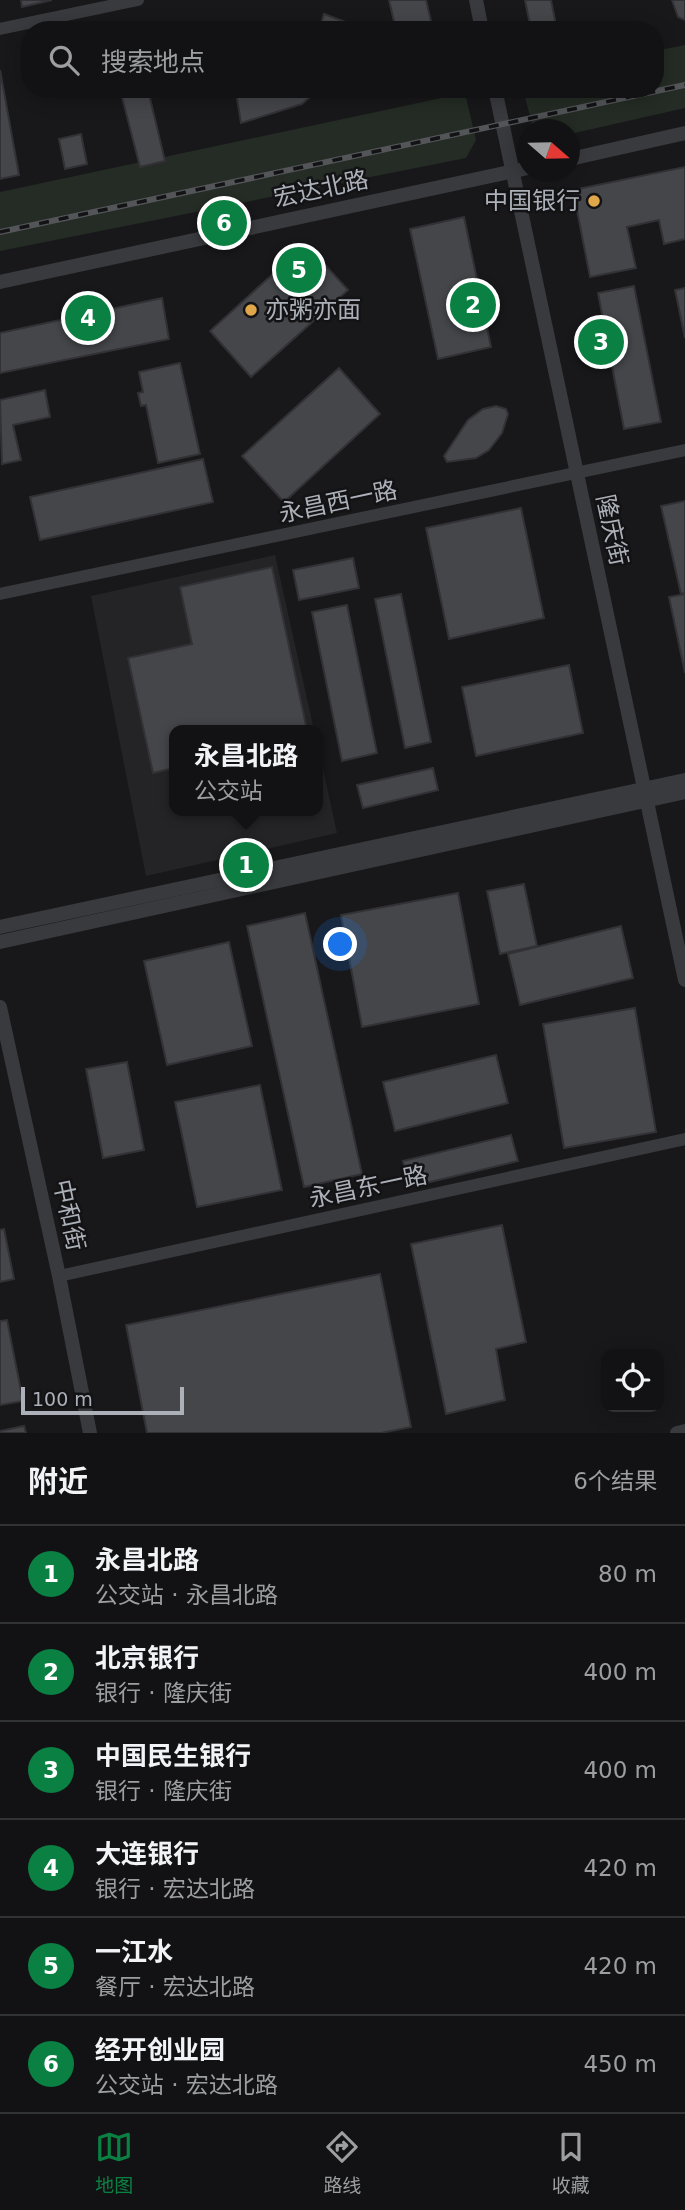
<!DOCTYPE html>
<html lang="zh">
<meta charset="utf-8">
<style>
:root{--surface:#121214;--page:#1b1b1d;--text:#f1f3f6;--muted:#9c9ea0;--line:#313234;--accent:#0b8043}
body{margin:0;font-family:"DejaVu Sans","Noto Sans SC",sans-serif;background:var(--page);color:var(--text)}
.controls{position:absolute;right:21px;bottom:21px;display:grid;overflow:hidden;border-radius:14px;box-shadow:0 4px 18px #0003}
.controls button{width:63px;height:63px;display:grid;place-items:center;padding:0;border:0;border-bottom:2px solid var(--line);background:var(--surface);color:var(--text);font:35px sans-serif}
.compass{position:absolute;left:517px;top:119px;width:63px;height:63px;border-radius:50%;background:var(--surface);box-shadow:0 4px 18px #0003;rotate:110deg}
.scale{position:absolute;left:21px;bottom:18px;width:163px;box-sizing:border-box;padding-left:7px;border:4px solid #acb0b8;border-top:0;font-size:19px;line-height:24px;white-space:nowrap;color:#acb0b8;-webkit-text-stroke:5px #131315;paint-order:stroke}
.you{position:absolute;left:341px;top:945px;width:24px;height:24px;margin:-18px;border:5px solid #fff;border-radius:50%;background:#1a73e8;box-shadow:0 0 0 10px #1a73e833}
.badge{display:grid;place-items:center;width:46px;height:46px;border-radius:50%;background:var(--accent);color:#fff;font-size:23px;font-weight:700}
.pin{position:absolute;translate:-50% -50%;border:4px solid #fff;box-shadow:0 2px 7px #0006}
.popup{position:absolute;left:169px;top:725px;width:154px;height:91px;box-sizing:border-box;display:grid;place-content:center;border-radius:14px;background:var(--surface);filter:drop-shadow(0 2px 5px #0005);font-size:23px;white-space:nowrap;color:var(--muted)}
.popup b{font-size:26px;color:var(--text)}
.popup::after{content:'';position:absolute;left:50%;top:100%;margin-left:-14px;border:14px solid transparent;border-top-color:var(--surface)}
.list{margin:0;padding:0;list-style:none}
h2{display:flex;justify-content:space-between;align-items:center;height:91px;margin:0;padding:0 28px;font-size:30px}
h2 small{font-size:23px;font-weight:400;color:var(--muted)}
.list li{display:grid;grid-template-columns:46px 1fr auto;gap:21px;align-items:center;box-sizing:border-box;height:98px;padding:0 28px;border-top:2px solid var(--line)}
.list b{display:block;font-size:26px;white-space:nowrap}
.list p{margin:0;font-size:23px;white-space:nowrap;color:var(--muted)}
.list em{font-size:23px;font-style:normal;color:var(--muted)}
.icon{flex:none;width:38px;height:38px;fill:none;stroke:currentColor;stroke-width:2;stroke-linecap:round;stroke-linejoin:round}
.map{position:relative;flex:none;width:685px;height:1433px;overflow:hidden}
.search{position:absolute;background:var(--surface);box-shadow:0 4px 18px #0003;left:21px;right:21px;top:21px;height:77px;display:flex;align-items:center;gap:18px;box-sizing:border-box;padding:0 24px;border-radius:28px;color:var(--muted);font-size:26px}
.sheet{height:679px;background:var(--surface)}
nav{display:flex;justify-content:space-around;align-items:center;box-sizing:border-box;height:98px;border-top:2px solid var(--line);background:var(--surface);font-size:19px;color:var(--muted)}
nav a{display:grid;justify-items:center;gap:4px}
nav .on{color:var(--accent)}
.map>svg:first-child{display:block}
.built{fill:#242427}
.green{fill:#242c25}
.building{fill:#45464a;stroke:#323236;stroke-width:2}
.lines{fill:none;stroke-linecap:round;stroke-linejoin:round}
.minor{stroke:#393a3e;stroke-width:12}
.tertiary{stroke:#393a3e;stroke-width:14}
.rail-casing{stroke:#535559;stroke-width:6}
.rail{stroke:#131315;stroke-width:3.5;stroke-dasharray:10;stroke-linecap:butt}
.poi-dot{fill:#e0a74a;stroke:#131315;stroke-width:2.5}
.labels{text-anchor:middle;stroke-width:5;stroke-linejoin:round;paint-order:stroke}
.street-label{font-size:24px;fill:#acb0b8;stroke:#131315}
.poi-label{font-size:24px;fill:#acb0b8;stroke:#131315;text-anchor:end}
</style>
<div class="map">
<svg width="685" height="1433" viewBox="0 0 685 1433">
<rect width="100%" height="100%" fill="#18181a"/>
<polygon class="built" points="275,555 314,730 174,730 174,811 318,811 318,746 337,833 146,876 91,596"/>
<g class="green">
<polygon points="685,45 685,108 570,134 570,130 533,128 523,89 655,89 655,51"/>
<polygon points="465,93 476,140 466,158 0,251 0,192"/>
</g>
<g class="building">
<polygon points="21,0 52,0 22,7"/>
<polygon points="389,0 426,0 433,30 396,30"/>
<polygon points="525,0 551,0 557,30 531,30"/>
<polygon points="672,0 685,0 685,20 678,17"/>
<polygon points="324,14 351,24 348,30 319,30"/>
<polygon points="0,70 19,175 0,179"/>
<polygon points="250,89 319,89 302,104 241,123 236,92"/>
<polygon points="148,90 165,161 140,167 122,97"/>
<polygon points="81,134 87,164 65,169 59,139"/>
<polygon points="685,167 685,239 664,244 659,220 627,227 636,268 590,277 573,190"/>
<polygon points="464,217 491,347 438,359 410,229"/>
<polygon points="306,244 348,290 251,377 210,331"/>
<polygon points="634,286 661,422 624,429 598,293"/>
<polygon points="685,288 685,338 675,290"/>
<polygon points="162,298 169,339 0,373 0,333"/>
<polygon points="180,363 200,454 158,463 146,405 141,406 138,393 143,392 139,372"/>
<polygon points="339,368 380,414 284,502 242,456"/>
<polygon points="45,390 50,417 13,425 21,460 2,464 0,400"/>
<polygon points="496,406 506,409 508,414 502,433 489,450 476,458 447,462 444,456 468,420 483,409"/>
<polygon points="203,459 213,502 40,540 30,497"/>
<polygon points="685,501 685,593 681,594 661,506"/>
<polygon points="521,508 544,618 449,639 426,528"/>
<polygon points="353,558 359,588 299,600 293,570"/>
<polygon points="272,567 307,730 174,730 174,768 153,773 128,658 192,644 180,587"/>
<polygon points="401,594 431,742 405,748 375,599"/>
<polygon points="685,594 685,673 669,597"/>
<polygon points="347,605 377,753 342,761 312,612"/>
<polygon points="569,665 583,733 476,756 462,687"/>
<polygon points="433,768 438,790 363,808 357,785"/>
<polygon points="524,884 537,946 500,954 487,891"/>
<polygon points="458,893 479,1004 362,1027 341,915"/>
<polygon points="305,913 362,1174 304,1187 247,926"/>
<polygon points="621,926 633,978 520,1005 508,954"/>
<polygon points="229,942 252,1046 167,1065 144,961"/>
<polygon points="635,1008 656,1132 564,1148 543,1024"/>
<polygon points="496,1055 508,1103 395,1131 383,1082"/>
<polygon points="127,1062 144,1150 103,1158 86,1069"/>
<polygon points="260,1085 282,1190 197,1207 175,1102"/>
<polygon points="511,1135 518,1161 409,1187 403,1161"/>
<polygon points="502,1225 526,1342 496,1349 505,1400 446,1414 411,1244"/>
<polygon points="4,1229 14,1279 0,1282 0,1230"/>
<polygon points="380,1274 411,1427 381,1433 147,1433 126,1325"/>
<polygon points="7,1320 23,1401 0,1405 0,1321"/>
<polygon points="24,1426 26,1433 0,1433 0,1431"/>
</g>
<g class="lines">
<g class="minor">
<polyline points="0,29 138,0"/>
<polyline points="0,594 685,450"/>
<polyline points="59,1276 685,1139"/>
</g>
<g class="tertiary">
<polyline points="476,0 482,30"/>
<polyline points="495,89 685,980"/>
<polyline points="570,159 685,133"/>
<polyline points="0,282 528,168"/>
<polyline points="0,927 685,780"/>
<polyline points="0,942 685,792"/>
<polyline points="0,1007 59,1276 90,1433"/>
<polyline points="677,1433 685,1431"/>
</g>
<defs>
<polyline id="rail" points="0,232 685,85"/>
</defs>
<use href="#rail" class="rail-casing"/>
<use href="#rail" class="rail"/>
</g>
<g class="poi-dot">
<circle cx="594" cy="201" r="7"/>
<circle cx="251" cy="310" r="7"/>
</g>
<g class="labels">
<g class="street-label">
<text transform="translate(321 189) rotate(-12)" y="8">宏达北路</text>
<text transform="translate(338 502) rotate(-12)" y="8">永昌西一路</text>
<text transform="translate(612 530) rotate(78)" y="8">隆庆街</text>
<text transform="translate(368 1187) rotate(-12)" y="8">永昌东一路</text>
<text transform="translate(69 1215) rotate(78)" y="8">中和街</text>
</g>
<g class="poi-label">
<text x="580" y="209">中国银行</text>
<text x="265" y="318" text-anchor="start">亦粥亦面</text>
</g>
</g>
</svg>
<div class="controls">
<button><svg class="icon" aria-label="locate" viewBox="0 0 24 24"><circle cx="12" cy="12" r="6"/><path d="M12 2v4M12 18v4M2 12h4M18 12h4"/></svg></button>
</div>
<svg class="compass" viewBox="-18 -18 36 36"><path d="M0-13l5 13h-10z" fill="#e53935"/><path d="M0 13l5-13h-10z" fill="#9c9ea0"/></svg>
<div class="scale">100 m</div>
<div class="you"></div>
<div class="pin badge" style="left:246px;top:865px">1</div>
<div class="popup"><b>永昌北路</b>公交站</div>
<div class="pin badge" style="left:473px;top:305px">2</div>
<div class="pin badge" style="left:601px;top:342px">3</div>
<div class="pin badge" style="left:88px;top:318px">4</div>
<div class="pin badge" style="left:299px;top:270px">5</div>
<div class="pin badge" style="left:224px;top:223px">6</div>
<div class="search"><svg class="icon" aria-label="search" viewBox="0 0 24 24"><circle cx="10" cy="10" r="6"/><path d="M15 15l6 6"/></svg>搜索地点</div>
</div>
<section class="sheet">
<h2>附近<small>6个结果</small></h2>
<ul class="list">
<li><span class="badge">1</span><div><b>永昌北路</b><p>公交站 · 永昌北路</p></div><em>80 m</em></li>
<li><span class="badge">2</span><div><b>北京银行</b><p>银行 · 隆庆街</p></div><em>400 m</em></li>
<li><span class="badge">3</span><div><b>中国民生银行</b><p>银行 · 隆庆街</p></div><em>400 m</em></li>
<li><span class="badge">4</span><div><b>大连银行</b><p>银行 · 宏达北路</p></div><em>420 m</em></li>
<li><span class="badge">5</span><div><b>一江水</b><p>餐厅 · 宏达北路</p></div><em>420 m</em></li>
<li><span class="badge">6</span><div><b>经开创业园</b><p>公交站 · 宏达北路</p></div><em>450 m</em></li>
</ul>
</section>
<nav>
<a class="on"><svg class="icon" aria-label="map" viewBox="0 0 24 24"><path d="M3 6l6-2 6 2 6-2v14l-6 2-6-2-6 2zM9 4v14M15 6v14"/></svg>地图</a>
<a><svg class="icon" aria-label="directions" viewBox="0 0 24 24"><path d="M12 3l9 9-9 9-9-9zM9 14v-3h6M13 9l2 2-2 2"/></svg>路线</a>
<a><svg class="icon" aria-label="saved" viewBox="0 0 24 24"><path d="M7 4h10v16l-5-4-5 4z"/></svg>收藏</a>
</nav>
